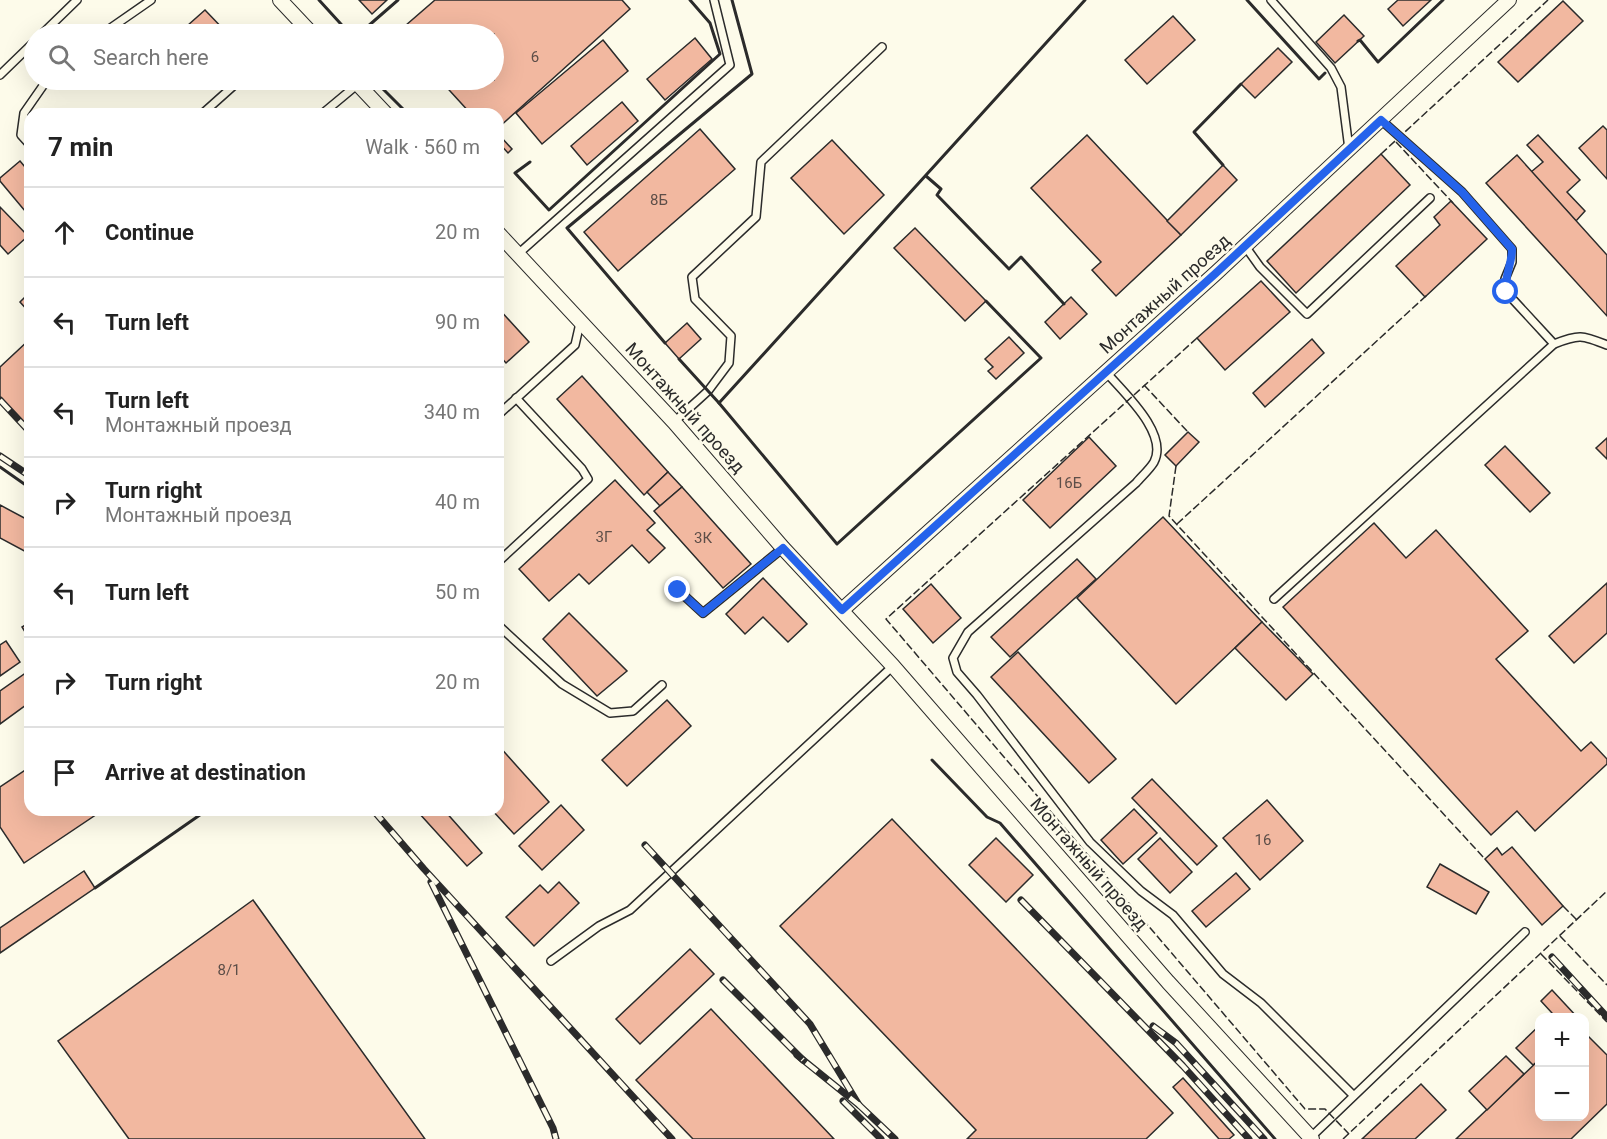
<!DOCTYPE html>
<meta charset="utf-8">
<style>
:root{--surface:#fff;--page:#f6f6f6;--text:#222;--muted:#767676;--line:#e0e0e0}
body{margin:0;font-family:Roboto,sans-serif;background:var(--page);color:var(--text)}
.controls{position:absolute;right:18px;bottom:18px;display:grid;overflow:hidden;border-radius:12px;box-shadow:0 6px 24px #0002}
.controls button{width:54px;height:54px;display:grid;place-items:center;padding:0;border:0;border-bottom:2px solid var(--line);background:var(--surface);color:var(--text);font:30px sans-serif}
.stop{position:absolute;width:18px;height:18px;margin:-14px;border:4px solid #2563eb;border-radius:50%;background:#fff}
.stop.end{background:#2563eb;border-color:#fff;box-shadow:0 2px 6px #0008}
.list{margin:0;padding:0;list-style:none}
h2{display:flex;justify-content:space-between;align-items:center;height:78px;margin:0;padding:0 24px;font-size:26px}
h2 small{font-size:20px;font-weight:400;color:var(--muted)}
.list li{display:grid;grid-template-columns:39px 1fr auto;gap:18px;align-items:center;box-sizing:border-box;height:90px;padding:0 24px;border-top:2px solid var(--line)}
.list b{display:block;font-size:22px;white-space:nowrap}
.list p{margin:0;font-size:20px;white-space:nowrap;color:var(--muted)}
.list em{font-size:20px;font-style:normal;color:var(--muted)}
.icon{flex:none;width:33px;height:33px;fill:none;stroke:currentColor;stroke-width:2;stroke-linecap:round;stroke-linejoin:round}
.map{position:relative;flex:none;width:1607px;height:1139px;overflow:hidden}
.search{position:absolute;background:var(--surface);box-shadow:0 6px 24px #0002;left:24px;top:24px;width:480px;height:66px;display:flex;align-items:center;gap:15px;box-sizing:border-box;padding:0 21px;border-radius:33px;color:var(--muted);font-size:22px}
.panel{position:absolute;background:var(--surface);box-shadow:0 6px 24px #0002;left:24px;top:108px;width:480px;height:708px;border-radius:18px}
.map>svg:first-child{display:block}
.building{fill:#f2b8a0;stroke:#2b2b2b;stroke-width:1.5}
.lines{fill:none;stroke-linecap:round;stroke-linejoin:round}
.lane-casing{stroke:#2b2b2b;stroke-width:10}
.street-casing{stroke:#2b2b2b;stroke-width:16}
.lane{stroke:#fdfbea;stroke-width:7}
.street{stroke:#fdfbea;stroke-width:14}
.rail-casing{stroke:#2b2b2b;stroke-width:7}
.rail{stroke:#fdfbea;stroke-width:4.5;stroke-dasharray:14;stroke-linecap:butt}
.fence{stroke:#2b2b2b;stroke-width:1.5;stroke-dasharray:8 3;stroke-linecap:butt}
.wall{stroke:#2b2b2b;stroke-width:3}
.route{stroke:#2563eb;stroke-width:8}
.labels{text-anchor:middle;stroke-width:4.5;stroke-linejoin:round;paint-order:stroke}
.number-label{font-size:15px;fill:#5d4e48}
.street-label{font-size:18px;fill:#2b2b2b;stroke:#fdfbea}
</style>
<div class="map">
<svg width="1607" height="1139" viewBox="0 0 1607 1139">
<rect width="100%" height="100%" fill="#fdfbea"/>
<g class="building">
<polygon points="359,0 387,0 372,14"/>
<polygon points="435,0 622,0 630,9 498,128 498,114 471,114 440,80 494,80 494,34 400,34 398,32"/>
<polygon points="1398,0 1431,0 1403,26 1388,9"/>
<polygon points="1563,1 1583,21 1518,82 1498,62"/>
<polygon points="205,10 228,34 178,34"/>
<polygon points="1344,15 1364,36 1335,63 1316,42"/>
<polygon points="1173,16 1195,40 1147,84 1125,60"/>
<polygon points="695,38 712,59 665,100 647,79"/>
<polygon points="603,40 628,71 542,144 516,113"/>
<polygon points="1278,48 1292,62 1255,98 1241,84"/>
<polygon points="622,102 638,121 587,165 571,146"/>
<polygon points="1603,126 1607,130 1607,179 1579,148"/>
<polygon points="700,129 735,169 618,271 584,232"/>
<polygon points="1087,135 1181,235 1116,296 1092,270 1101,262 1031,188"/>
<polygon points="1538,135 1580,180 1567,192 1585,211 1576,221 1531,172 1543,162 1527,145"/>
<polygon points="501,137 512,149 508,153 498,142"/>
<polygon points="832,140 884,195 844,234 791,178"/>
<polygon points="1381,154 1410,185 1296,293 1267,261"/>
<polygon points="1517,155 1607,255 1607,316 1486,183"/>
<polygon points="20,161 30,173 30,217 0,181 0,178"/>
<polygon points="1223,165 1237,180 1181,235 1167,221"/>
<polygon points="1451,201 1487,239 1425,297 1396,266 1440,225 1434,217"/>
<polygon points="0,207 28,236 8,254 0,245"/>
<polygon points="915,228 986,301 965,321 894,248"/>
<polygon points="1261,281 1290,312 1225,370 1197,338"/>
<polygon points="30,292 30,313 20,302"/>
<polygon points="1071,297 1087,314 1060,339 1045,322"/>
<polygon points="498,308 529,342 506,363 498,354"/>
<polygon points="687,323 701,339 679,359 665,343"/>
<polygon points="1009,337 1024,353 996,379 988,371 993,367 985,359"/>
<polygon points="30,339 30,430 0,398 0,367"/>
<polygon points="1312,339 1324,353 1265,407 1253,393"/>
<polygon points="582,376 668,472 644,495 557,399"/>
<polygon points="1188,432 1199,442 1176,466 1165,455"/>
<polygon points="1089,437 1116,466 1050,528 1023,500"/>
<polygon points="1607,438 1607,459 1596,448"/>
<polygon points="1505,446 1550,493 1530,512 1485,465"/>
<polygon points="668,472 682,487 660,506 647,492"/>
<polygon points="615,480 655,523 647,530 665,548 649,563 632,545 589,584 579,574 549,601 519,569"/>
<polygon points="682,487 751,564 723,588 654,511"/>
<polygon points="0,505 30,521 30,554 0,538"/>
<polygon points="1163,517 1262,622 1176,704 1077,598"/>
<polygon points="1374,523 1406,558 1436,530 1528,631 1496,659 1581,751 1591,742 1607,759 1607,764 1535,831 1517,811 1491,835 1283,607"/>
<polygon points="1077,559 1096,579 1010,657 991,637"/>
<polygon points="763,578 807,624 788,642 763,617 745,634 726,614"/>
<polygon points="1607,583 1607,633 1574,663 1549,636"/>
<polygon points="931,584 961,618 933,643 903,609"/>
<polygon points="569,613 627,671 597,696 543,639"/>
<polygon points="30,622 30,640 22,627"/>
<polygon points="1262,622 1313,674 1286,700 1235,648"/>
<polygon points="6,641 20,662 0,676 0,645"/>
<polygon points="1018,652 1116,759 1089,783 991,677"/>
<polygon points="30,670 30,702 0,724 0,691"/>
<polygon points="667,700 691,726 627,786 602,760"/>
<polygon points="498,745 549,802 514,834 492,810 498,810"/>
<polygon points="30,767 30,810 103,810 24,863 0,827 0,787"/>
<polygon points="1152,779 1217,846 1197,865 1132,798"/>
<polygon points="1267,800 1303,841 1260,880 1223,838"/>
<polygon points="561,805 584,830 542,870 519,846"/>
<polygon points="1134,809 1157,833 1123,864 1101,840"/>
<polygon points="420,810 444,810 482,853 467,866 418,812"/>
<polygon points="892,819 1173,1113 1146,1139 967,1139 976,1130 780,926"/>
<polygon points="996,838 1033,875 1006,902 969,865"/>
<polygon points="1160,838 1192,872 1170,893 1138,859"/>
<polygon points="1512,847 1563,906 1542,925 1485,859 1497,848 1502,855"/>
<polygon points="1440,864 1489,892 1476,914 1427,887"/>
<polygon points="84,871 95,888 0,953 0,928"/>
<polygon points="1236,873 1250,889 1206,927 1192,911"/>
<polygon points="559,882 579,903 534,946 506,917 540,885 548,893"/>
<polygon points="253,900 425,1139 129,1139 58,1041"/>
<polygon points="690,949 714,974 640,1044 616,1019"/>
<polygon points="1552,990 1578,1018 1548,1018 1552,1013 1541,1001"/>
<polygon points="711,1009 834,1139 693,1139 636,1080"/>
<polygon points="1540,1025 1540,1059 1533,1065 1516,1048"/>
<polygon points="1584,1032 1607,1055 1607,1104 1571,1139 1456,1139 1540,1059 1540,1116 1584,1116"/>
<polygon points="1506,1056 1524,1074 1487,1110 1469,1091"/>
<polygon points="1183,1078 1234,1135 1229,1139 1219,1139 1173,1087"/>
<polygon points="1421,1084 1446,1110 1415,1139 1362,1139"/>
</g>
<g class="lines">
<defs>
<g id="lane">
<polyline points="1271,0 1331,68 1341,87 1349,149"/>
<polyline points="42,34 77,0"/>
<polyline points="102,34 151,0"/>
<polyline points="289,34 301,24"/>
<polyline points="0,75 34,42"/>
<polyline points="202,114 240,80"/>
<polyline points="322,114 358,84"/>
<polyline points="1381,120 1462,192 1512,249 1512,262 1505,279 1506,292 1554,344"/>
<polyline points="30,145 21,135 24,113 47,80"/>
<polyline points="1245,246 1260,267 1307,314 1430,198"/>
<polyline points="518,254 730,65 714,0"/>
<path d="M1106 372C1123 392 1169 433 1154 462 1150 469 1141 477 1136 483L968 632 953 658 957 672 977 695 1090 842 1141 891 1173 915 1223 974 1261 1003 1353 1095"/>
<polyline points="498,415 575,345 580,323"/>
<polyline points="674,422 708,391 729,363 731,336 695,299 692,277 756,217 761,162 882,47"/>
<polyline points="498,562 588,479 582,469 516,398"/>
<polyline points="678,590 703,613 783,548"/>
<path d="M1274 599 1554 344C1579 334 1582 335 1607 345"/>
<polyline points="498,625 562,684 610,713 633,711 662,685"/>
<polyline points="551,961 599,926 630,910 893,666"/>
<polyline points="1311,1137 1525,932"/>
</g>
<g id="street">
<polyline points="280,0 312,34"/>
<polyline points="354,80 386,114"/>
<polyline points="498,233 674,422 783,548 893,666 1168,982 1312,1139"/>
<polyline points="842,610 1216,273 1509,0"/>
</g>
</defs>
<use href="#lane" class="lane-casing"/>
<use href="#street" class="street-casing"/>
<use href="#lane" class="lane"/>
<use href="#street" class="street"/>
<defs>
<g id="rail">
<polyline points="0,400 30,432"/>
<polyline points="0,456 30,476"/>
<polyline points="373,810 424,869 672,1139"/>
<polyline points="645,845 810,1024 859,1105 797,1055"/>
<polyline points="431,882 553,1128 556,1139"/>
<polyline points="1021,900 1183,1066 1249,1139"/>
<polyline points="1552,957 1607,1017"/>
<polyline points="723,980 803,1060"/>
<polyline points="1153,1026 1176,1043 1264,1139"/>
<polyline points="843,1101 881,1139"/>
<polyline points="859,1105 895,1139"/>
</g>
</defs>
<use href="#rail" class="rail-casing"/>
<use href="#rail" class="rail"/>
<g class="fence">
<polyline points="1396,142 1453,203"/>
<polyline points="1381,154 1548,0"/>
<polyline points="1197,338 886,619 1305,1109 1325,1109 1349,1134"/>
<polyline points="1144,385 1188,432"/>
<polyline points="1176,466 1169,516 1485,859"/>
<polyline points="1177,524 1427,295"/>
<polyline points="1563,906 1577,920"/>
<polyline points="1560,936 1607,985"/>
<polyline points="1541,954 1607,1022"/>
<polyline points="1343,1139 1607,891"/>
</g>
<g class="wall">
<polyline points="319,0 350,34"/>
<polyline points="1247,0 1319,79 1325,73"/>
<polyline points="359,34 398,0"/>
<polyline points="1358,41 1360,40 1378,62 1443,0"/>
<polyline points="374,80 408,114"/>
<polyline points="530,162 515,173 549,210 720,54 710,23 690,0"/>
<polyline points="1223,165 1194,132 1241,84"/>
<polyline points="926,176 941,189 937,195 1009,269 1021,257 1064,304"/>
<polyline points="665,343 567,228 752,74 732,0"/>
<polyline points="679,359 719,403 1085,0"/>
<polyline points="719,403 837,544 1041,358 986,301"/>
<polyline points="0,467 30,488"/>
<polyline points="932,760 987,817 1000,823 1275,1139"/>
<polyline points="95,888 207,810"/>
</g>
</g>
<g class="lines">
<path class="route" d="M678 590 703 613 783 548 842 610 1216 273 1381 120 1462 192 1512 249C1512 265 1504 276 1506 292"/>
</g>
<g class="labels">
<g class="number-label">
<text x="535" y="62">6</text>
<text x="659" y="205">8Б</text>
<text x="1069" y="488">16Б</text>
<text x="604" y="542">3Г</text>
<text x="703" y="543">3К</text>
<text x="1263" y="845">16</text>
<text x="229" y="975">8/1</text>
</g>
<g class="street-label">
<text transform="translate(1165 294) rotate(-42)" y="6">Монтажный проезд</text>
<text transform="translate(685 408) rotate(48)" y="6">Монтажный проезд</text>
<text transform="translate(1089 864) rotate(49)" y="6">Монтажный проезд</text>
</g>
</g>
</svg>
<div class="controls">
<button>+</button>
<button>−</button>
</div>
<div class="stop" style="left:1506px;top:292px"></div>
<div class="stop end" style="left:678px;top:590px"></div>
<div class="search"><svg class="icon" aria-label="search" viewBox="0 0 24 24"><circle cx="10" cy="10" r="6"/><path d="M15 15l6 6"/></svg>Search here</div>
<section class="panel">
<h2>7 min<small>Walk · 560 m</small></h2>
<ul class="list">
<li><svg class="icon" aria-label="ahead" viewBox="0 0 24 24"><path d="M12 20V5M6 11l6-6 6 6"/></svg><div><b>Continue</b></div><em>20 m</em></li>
<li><svg class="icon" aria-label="left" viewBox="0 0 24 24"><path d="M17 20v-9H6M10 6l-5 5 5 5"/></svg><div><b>Turn left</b></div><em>90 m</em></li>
<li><svg class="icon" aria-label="left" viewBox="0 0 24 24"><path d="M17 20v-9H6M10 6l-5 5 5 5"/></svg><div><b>Turn left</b><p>Монтажный проезд</p></div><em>340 m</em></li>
<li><svg class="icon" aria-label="right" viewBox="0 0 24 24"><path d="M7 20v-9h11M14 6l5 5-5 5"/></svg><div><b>Turn right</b><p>Монтажный проезд</p></div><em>40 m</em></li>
<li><svg class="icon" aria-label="left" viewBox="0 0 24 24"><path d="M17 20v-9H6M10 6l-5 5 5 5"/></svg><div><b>Turn left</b></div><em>50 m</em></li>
<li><svg class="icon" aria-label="right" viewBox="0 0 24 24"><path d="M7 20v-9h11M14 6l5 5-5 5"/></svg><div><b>Turn right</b></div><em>20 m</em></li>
<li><svg class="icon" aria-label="arrive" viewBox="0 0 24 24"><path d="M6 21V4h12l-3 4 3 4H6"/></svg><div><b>Arrive at destination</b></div></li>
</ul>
</section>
</div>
